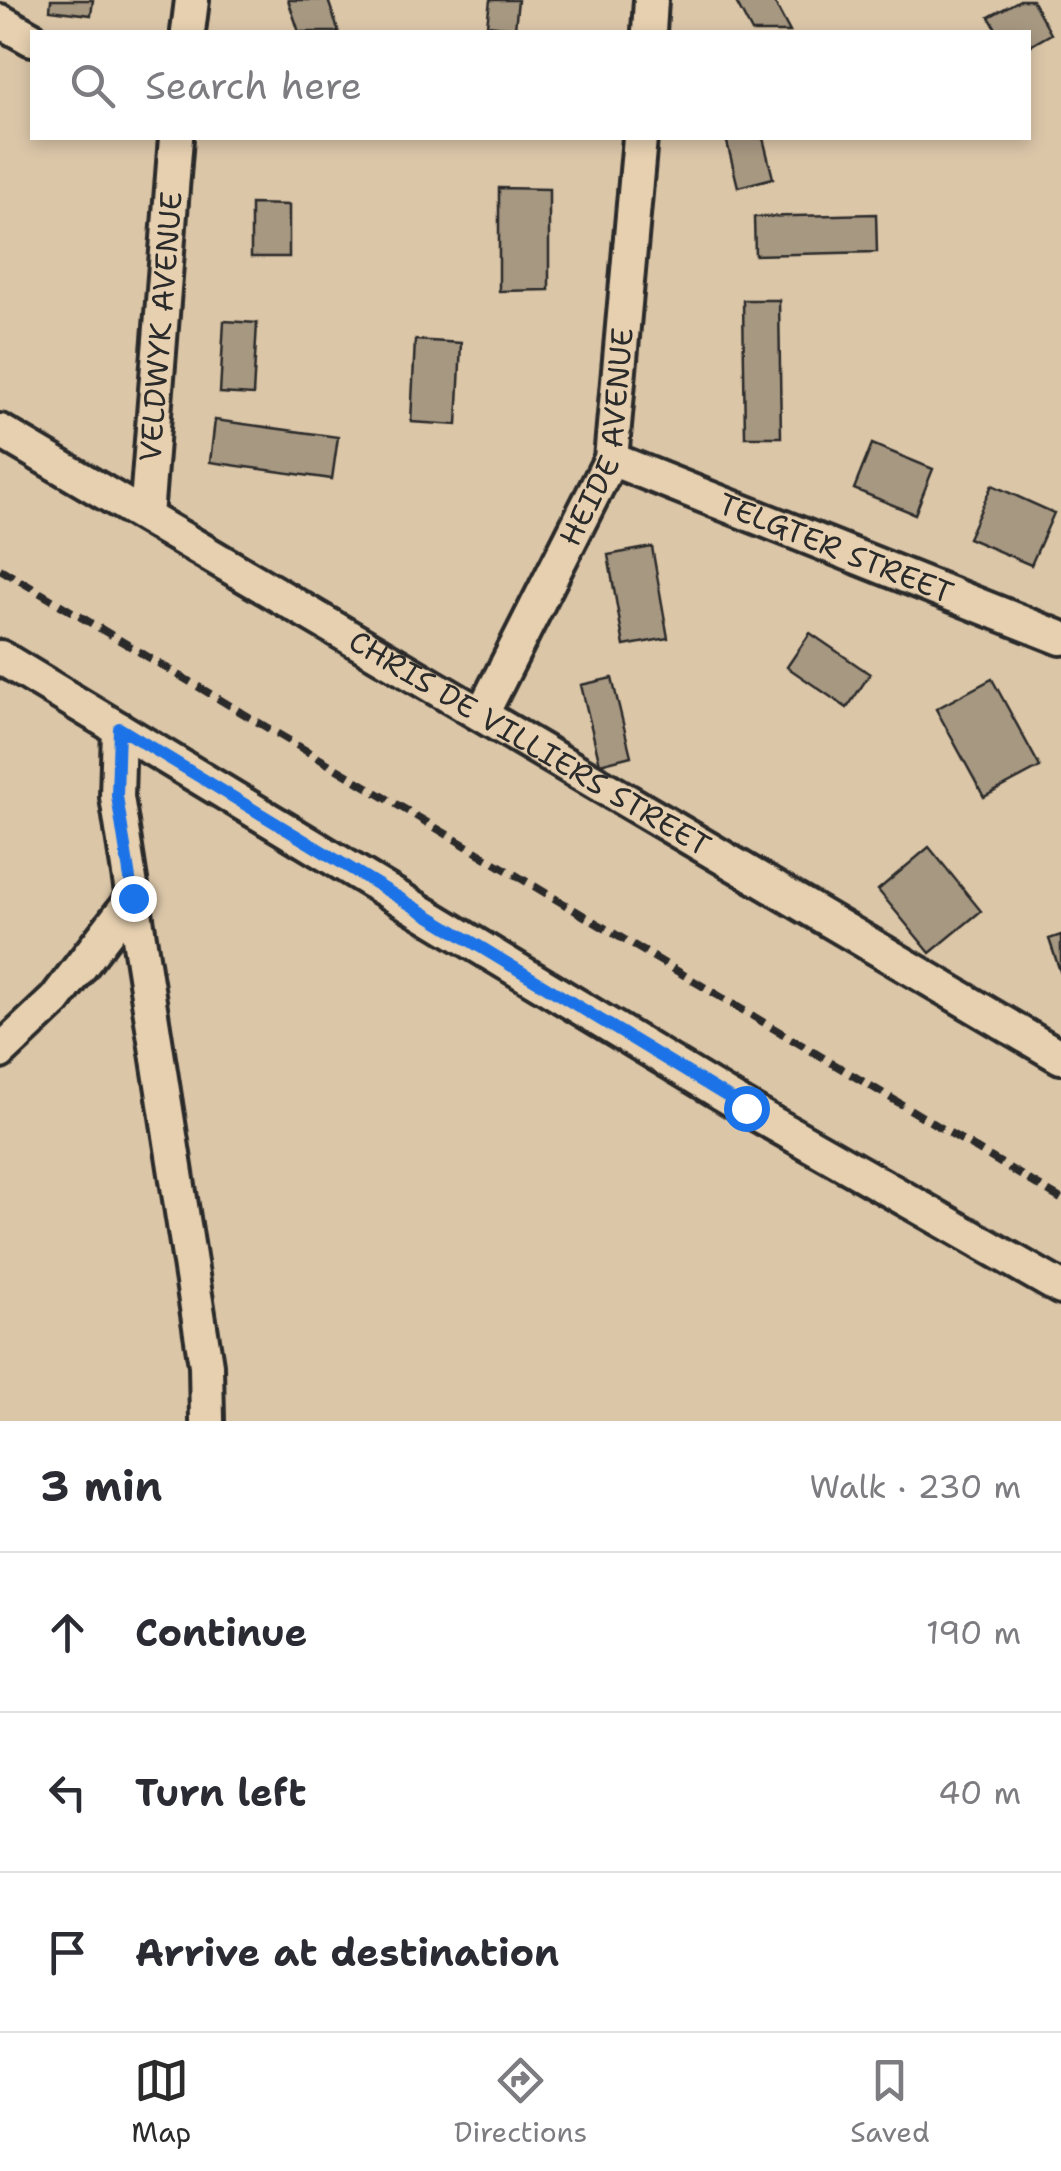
<!DOCTYPE html>
<meta charset="utf-8">
<style>
:root{--surface:#fff;--page:#f2f2f3;--text:#2b2b33;--muted:#7c7c81;--line:#e1e1e2;--accent:#2b2b2b}
body{margin:0;font-family:"Shantell Sans",sans-serif;background:var(--page);color:var(--text)}
.stop{position:absolute;width:30px;height:30px;margin:-22px;border:8px solid #1a73e8;border-radius:50%;background:#fff}
.stop.end{background:#1a73e8;border-color:#fff;box-shadow:0 2px 10px #0008}
.list{margin:0;padding:0;list-style:none}
h2{display:flex;justify-content:space-between;align-items:center;height:130px;margin:0;padding:0 40px;font-size:42px}
h2 small{font-size:32px;font-weight:400;color:var(--muted)}
.list li{display:grid;grid-template-columns:65px 1fr auto;gap:30px;align-items:center;box-sizing:border-box;height:160px;padding:0 40px;border-top:2px solid var(--line)}
.list b{display:block;font-size:38px;white-space:nowrap}
.list em{font-size:32px;font-style:normal;color:var(--muted)}
.icon{flex:none;width:55px;height:55px;fill:none;stroke:currentColor;stroke-width:2;stroke-linecap:round;stroke-linejoin:round}
.map{position:relative;flex:none;width:1061px;height:1421px;overflow:hidden}
.search{position:absolute;background:var(--surface);box-shadow:0 5px 15px #0003;left:30px;right:30px;top:30px;height:110px;display:flex;align-items:center;gap:25px;box-sizing:border-box;padding:0 35px;border-radius:0px;color:var(--muted);font-size:38px}
.sheet{height:610px;background:var(--surface)}
nav{display:flex;justify-content:space-around;align-items:center;box-sizing:border-box;height:140px;border-top:2px solid var(--line);background:var(--surface);font-size:28px;color:var(--muted)}
nav a{display:grid;justify-items:center;gap:5px}
nav .on{color:var(--accent)}
.map>svg:first-child{display:block}
.building{fill:#a79882;stroke:#2b2b2b;stroke-width:2.5}
.lines{fill:none;stroke-linecap:round;stroke-linejoin:round}
.street-casing{stroke:#2b2b2b;stroke-width:40}
.street{stroke:#e6d0b0;stroke-width:32}
.rail{stroke:#2b2b2b;stroke-width:8;stroke-dasharray:15 8;stroke-linecap:butt}
.route{stroke:#1a73e8;stroke-width:12}
.labels{text-anchor:middle;stroke-width:9;stroke-linejoin:round;paint-order:stroke}
.street-label{font-size:30px;fill:#2b2b2b;stroke:#e6d0b0}
</style>
<div class="map">
<svg width="1061" height="1421" viewBox="0 0 1061 1421">
<rect width="100%" height="100%" fill="#dbc6a8"/>
<filter id="ink" filterUnits="userSpaceOnUse"><feTurbulence type="fractalNoise" baseFrequency=".01" numOctaves="2"/><feDisplacementMap in="SourceGraphic" scale="20" xChannelSelector="R" yChannelSelector="G"/><feConvolveMatrix kernelMatrix="1 2 1 2 8 2 1 2 1" color-interpolation-filters="sRGB"/></filter>
<g filter="url(#ink)">
<g class="building">
<polygon points="51,0 93,0 91,15 50,10"/>
<polygon points="288,0 328,0 339,32 299,32"/>
<polygon points="490,0 518,0 515,28 487,25"/>
<polygon points="735,0 773,0 790,32 752,32"/>
<polygon points="1020,0 1032,0 1051,34 1028,47 1028,32 998,32 989,17"/>
<polygon points="726,138 763,138 773,178 738,187"/>
<polygon points="499,188 549,189 549,290 499,291"/>
<polygon points="251,204 289,205 289,257 251,257"/>
<polygon points="876,214 877,252 755,255 754,217"/>
<polygon points="743,300 779,300 781,437 745,437"/>
<polygon points="224,321 257,323 253,395 220,393"/>
<polygon points="415,340 461,343 457,425 411,422"/>
<polygon points="215,420 338,437 332,479 210,462"/>
<polygon points="872,444 933,469 915,514 854,489"/>
<polygon points="992,485 1054,513 1031,565 968,538"/>
<polygon points="652,547 668,638 624,646 608,555"/>
<polygon points="810,633 870,674 847,708 787,667"/>
<polygon points="612,678 631,756 600,764 581,685"/>
<polygon points="992,679 1040,767 984,797 936,709"/>
<polygon points="929,847 981,911 930,953 878,890"/>
<polygon points="1061,935 1061,974 1049,939"/>
</g>
<g class="lines">
<defs>
<g id="street">
<polyline points="0,21 32,39"/>
<polyline points="188,32 192,0"/>
<polyline points="649,32 651,0"/>
<path id="s1" d="M0 431 1061 1057"/>
<path id="s2" d="M611 459 1061 638"/>
<path id="s3" d="M146 516 176 138"/>
<polyline points="0,657 746,1108 1061,1288"/>
<path id="s4" d="M483 712 611 459 640 138"/>
<polyline points="119,729 117,797 206,1365 207,1421"/>
<polyline points="0,1052 55,1000 133,898"/>
</g>
</defs>
<use href="#street" class="street-casing"/>
<use href="#street" class="street"/>
<polyline class="rail" points="0,569 1061,1199"/>
</g>
</g>
<g class="lines" filter="url(#ink)">
<polyline class="route" points="133,898 117,796 119,728 746,1108"/>
</g>
<g class="labels">
<g class="street-label">
<text dy="10" stroke="none"><textPath href="#s3" startOffset="190">VELDWYK AVENUE</textPath></text>
<text dy="10" stroke="none"><textPath href="#s4" startOffset="302">HEIDE AVENUE</textPath></text>
<text dy="10" stroke="none"><textPath href="#s2" startOffset="242">TELGTER STREET</textPath></text>
<text dy="10" stroke="none"><textPath href="#s1" startOffset="615">CHRIS DE VILLIERS STREET</textPath></text>
</g>
</g>
</svg>
<div class="stop" style="left:746px;top:1108px"></div>
<div class="stop end" style="left:133px;top:898px"></div>
<div class="search"><svg class="icon" aria-label="search" viewBox="0 0 24 24"><circle cx="10" cy="10" r="6"/><path d="M15 15l6 6"/></svg>Search here</div>
</div>
<section class="sheet">
<h2>3 min<small>Walk · 230 m</small></h2>
<ul class="list">
<li><svg class="icon" aria-label="ahead" viewBox="0 0 24 24"><path d="M12 20V5M6 11l6-6 6 6"/></svg><div><b>Continue</b></div><em>190 m</em></li>
<li><svg class="icon" aria-label="left" viewBox="0 0 24 24"><path d="M17 20v-9H6M10 6l-5 5 5 5"/></svg><div><b>Turn left</b></div><em>40 m</em></li>
<li><svg class="icon" aria-label="arrive" viewBox="0 0 24 24"><path d="M6 21V4h12l-3 4 3 4H6"/></svg><div><b>Arrive at destination</b></div></li>
</ul>
</section>
<nav>
<a class="on"><svg class="icon" aria-label="map" viewBox="0 0 24 24"><path d="M3 6l6-2 6 2 6-2v14l-6 2-6-2-6 2zM9 4v14M15 6v14"/></svg>Map</a>
<a><svg class="icon" aria-label="directions" viewBox="0 0 24 24"><path d="M12 3l9 9-9 9-9-9zM9 14v-3h6M13 9l2 2-2 2"/></svg>Directions</a>
<a><svg class="icon" aria-label="saved" viewBox="0 0 24 24"><path d="M7 4h10v16l-5-4-5 4z"/></svg>Saved</a>
</nav>
